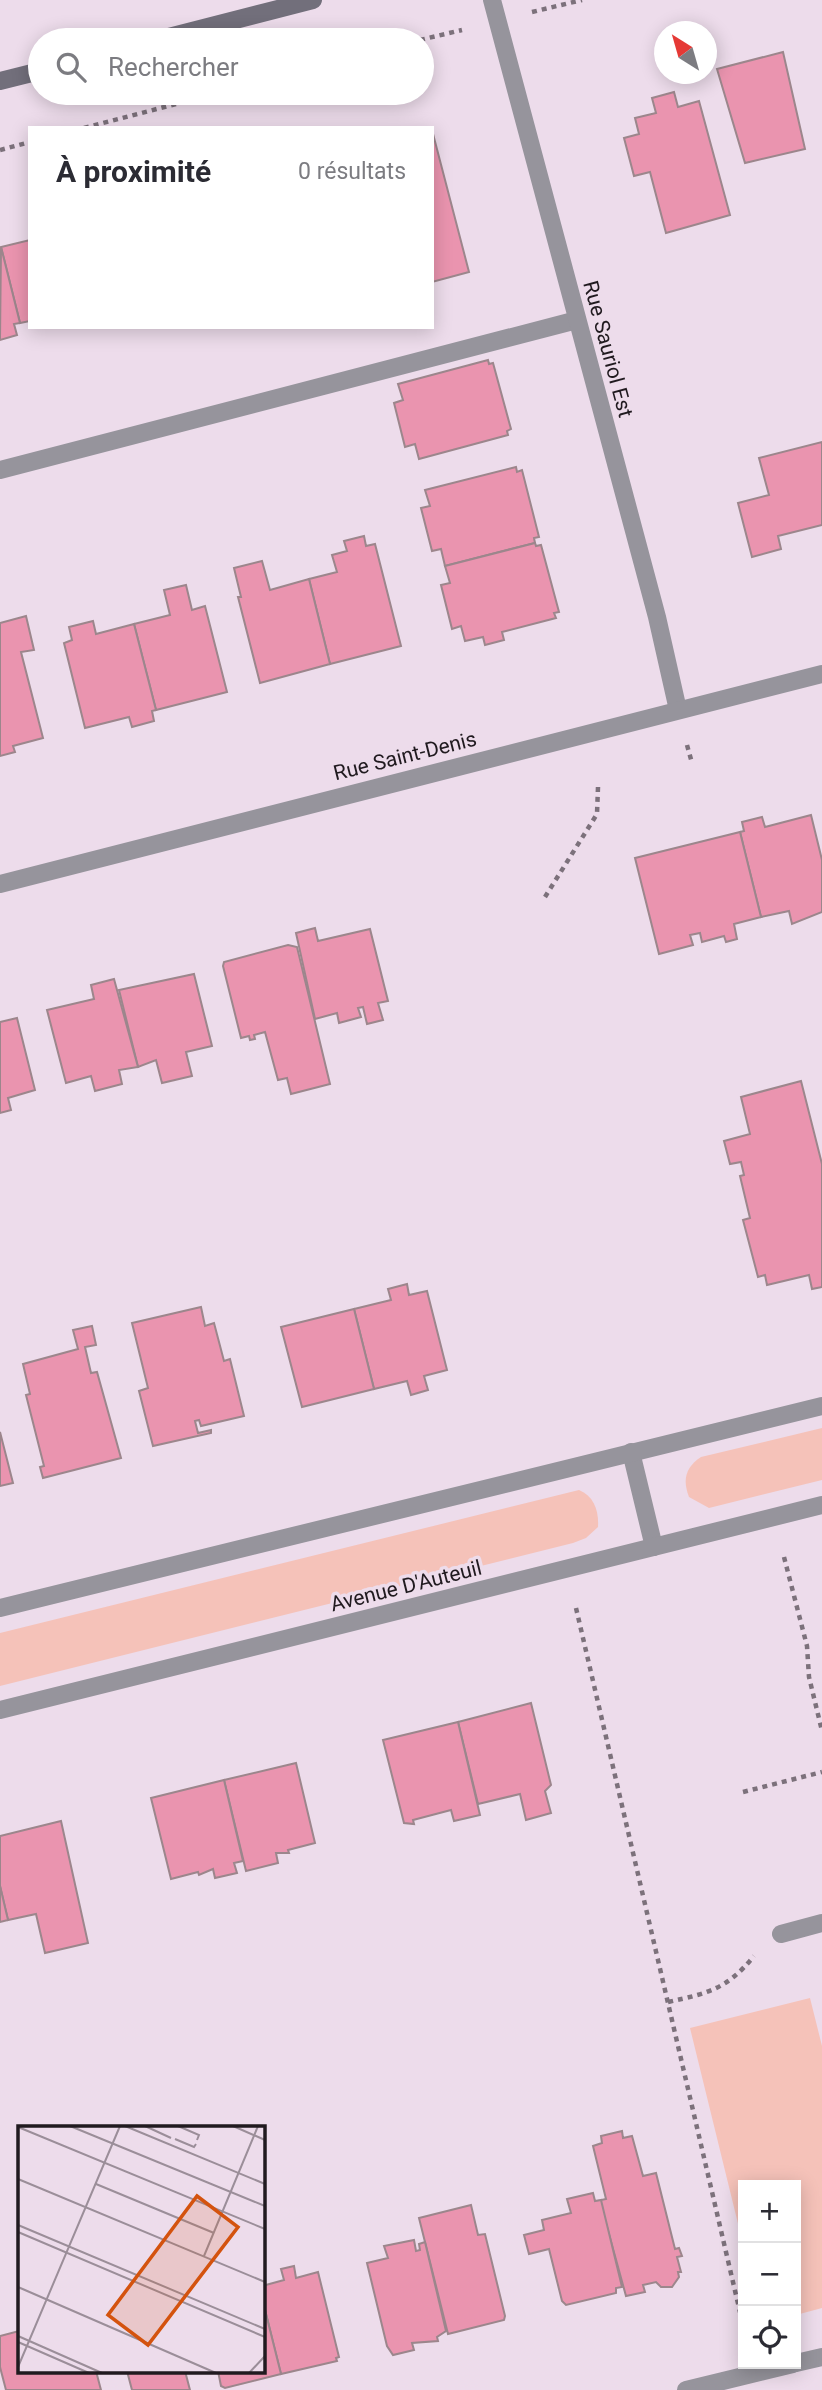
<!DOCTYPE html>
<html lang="fr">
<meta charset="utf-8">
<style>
:root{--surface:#fff;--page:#f2f2f3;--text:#2b2b33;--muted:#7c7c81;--line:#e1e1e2}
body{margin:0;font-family:Roboto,sans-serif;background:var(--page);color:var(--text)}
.controls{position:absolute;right:21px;bottom:21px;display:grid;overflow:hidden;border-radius:0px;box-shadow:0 4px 18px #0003}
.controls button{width:63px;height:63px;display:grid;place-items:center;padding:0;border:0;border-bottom:2px solid var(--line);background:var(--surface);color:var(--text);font:35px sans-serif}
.compass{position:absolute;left:654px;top:21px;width:63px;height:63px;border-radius:50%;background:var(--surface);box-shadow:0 4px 18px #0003;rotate:323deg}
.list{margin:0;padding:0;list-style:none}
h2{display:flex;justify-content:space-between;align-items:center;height:91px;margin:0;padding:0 28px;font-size:30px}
h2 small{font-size:23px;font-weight:400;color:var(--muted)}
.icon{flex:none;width:38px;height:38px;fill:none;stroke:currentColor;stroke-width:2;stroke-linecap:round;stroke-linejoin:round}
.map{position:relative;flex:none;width:822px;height:2390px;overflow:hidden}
.search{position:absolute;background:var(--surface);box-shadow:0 4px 18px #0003;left:28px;top:28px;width:406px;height:77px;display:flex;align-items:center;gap:18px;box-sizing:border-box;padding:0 24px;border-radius:38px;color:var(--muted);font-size:26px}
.panel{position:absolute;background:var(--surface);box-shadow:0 4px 18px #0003;left:28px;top:126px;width:406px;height:203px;border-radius:0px}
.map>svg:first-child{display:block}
.green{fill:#f5c2b9}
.building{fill:#ea94af;stroke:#9c868c;stroke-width:2}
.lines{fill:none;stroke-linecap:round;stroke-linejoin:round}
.path{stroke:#7c717b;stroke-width:4.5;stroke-dasharray:5 5;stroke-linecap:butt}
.service{stroke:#96949c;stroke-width:18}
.minor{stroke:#96949c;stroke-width:18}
.secondary{stroke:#726f7b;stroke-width:18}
.labels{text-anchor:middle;stroke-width:7;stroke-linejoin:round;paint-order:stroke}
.street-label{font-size:21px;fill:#201a1f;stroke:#eddceb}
.inset-road{fill:none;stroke:#9b8e99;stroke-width:2}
.view{fill:#d4530e;fill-opacity:0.15;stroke:#d4530e;stroke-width:3.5}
.inset-edge{fill:none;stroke:#201a1f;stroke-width:3.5}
</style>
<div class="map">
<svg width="822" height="2390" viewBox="0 0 822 2390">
<rect width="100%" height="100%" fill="#eddceb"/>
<g class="green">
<path d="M822 1428V1480L709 1508 689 1497C682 1479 686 1467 701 1457Z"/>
<path d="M579 1490C594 1496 599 1511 598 1527L586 1538 573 1543 0 1686V1633Z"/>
<polygon points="810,1998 822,2046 822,2308 796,2315 796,2185 743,2185 743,2244 690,2028"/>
</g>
<g class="building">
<polygon points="783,52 805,149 745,163 717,69"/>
<polygon points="674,92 678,107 699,101 730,215 666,233 650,172 634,176 624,138 639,134 635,118 656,113 652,98"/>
<polygon points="432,130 469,272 432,282"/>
<polygon points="30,240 30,321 20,323 1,247"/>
<polygon points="1,247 20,323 14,324 17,335 0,340"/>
<polygon points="488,360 489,364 493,363 511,429 507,431 508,435 419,459 415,444 405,447 394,403 403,400 398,384"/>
<polygon points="822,442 822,525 778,536 781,549 752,557 738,503 769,495 759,458"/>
<polygon points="516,467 517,472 522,470 539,537 534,538 535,543 445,566 441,549 432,551 421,508 430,506 425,490"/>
<polygon points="364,536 366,546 375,544 401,646 330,664 309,579 337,572 332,555 347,551 344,541"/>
<polygon points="535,543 536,546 541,545 559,612 554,613 556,618 502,632 504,640 485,645 483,637 465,641 461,626 452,629 441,585 450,583 445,566"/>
<polygon points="262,561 270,590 309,579 330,664 260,683 238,597 241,597 234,568"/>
<polygon points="186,585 192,610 205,606 227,692 156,710 134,624 170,615 164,590"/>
<polygon points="26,616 34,650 21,652 43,738 13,746 15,752 0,756 0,623"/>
<polygon points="93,621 96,634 134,624 156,710 152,711 154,721 132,727 129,717 85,728 64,643 72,640 69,627"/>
<polygon points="811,815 822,860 822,912 792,924 789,911 761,917 740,832 744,831 742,822 762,817 765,827"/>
<polygon points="740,832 761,917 734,924 737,939 726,942 724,936 702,942 700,933 690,935 693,945 659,954 635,858"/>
<polygon points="315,928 318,941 370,929 388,1001 378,1003 383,1020 367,1024 363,1007 358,1008 361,1017 339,1023 337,1013 315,1019 296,933"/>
<polygon points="288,945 297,947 330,1084 291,1094 287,1078 278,1080 265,1032 254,1035 255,1039 250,1040 249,1036 241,1038 223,966 224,962"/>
<polygon points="194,974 212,1046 186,1052 192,1076 162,1083 156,1060 138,1067 119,990"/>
<polygon points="114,979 138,1067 119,1070 122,1084 95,1091 91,1076 66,1083 47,1010 94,999 91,985"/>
<polygon points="17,1018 35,1090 8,1098 11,1110 0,1113 0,1022"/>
<polygon points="801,1081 822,1164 822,1287 812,1289 809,1275 767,1285 765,1275 758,1277 743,1220 750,1218 740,1176 744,1175 741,1162 730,1164 724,1141 750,1134 741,1097"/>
<polygon points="407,1284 409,1295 427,1291 447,1370 424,1376 428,1390 411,1395 407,1381 374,1389 354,1309 391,1300 388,1289"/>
<polygon points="201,1307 205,1326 214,1323 224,1361 230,1359 244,1416 201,1426 199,1420 195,1421 198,1433 211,1430 211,1433 153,1446 139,1391 148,1388 132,1323"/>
<polygon points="354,1309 374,1389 302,1407 281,1327"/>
<polygon points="92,1326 96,1345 85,1347 91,1373 97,1372 121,1458 43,1478 40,1467 44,1466 26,1395 30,1394 23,1364 78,1349 73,1330"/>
<polygon points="0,1432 13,1483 0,1486"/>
<polygon points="531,1703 551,1785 545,1791 551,1813 526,1820 520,1794 478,1804 458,1722"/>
<polygon points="458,1722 480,1815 454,1821 451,1810 413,1820 414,1824 404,1823 383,1740"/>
<polygon points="296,1763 315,1843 288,1850 289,1853 276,1853 278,1863 246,1871 224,1780"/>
<polygon points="224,1780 243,1861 234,1863 237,1873 215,1878 213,1869 199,1875 198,1872 171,1879 151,1798"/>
<polygon points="61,1821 88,1943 45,1953 36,1914 8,1920 0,1886 0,1836"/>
<polygon points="0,1886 8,1920 0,1922"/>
<polygon points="622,2131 623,2138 632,2136 643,2176 656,2173 675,2249 679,2248 682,2256 677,2257 681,2272 678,2272 679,2277 672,2287 661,2287 656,2282 643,2285 645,2292 626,2296 601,2205 601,2200 606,2199 593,2146 602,2143 601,2136"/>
<polygon points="593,2193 595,2201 601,2200 622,2287 616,2288 616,2293 566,2305 562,2301 549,2249 529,2254 524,2235 544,2230 542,2220 571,2213 567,2199"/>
<polygon points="471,2205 478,2235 485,2234 505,2316 504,2320 448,2334 419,2218"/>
<polygon points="414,2240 416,2251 420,2250 419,2244 425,2242 446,2331 437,2337 438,2341 412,2343 414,2350 393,2355 387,2346 367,2263 388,2258 384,2246"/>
<polygon points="294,2266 296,2278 318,2272 339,2357 336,2358 337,2361 281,2374 262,2298 262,2286 284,2280 281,2269"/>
<polygon points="262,2298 281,2374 225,2388 221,2386 218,2371 262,2371"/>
<polygon points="19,2331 19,2371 96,2371 101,2390 6,2390 0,2367 0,2336"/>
<polygon points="127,2371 185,2371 190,2390 132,2390"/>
</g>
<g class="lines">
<g class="path">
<polyline points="532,12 582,0"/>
<polyline points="420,40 462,30"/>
<polyline points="84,128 218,93"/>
<polyline points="0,150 30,142"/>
<polyline points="687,745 692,763"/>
<polyline points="545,897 597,814 598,787"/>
<polyline points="784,1557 807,1646 809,1677 822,1731"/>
<polyline points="576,1608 743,2325"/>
<polyline points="743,1792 822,1772"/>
<path d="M668 2002C709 1993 727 1989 754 1956"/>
</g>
<g class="service">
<polyline points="0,470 577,320"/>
<polyline points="631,1452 654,1547"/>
<polyline points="781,1934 822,1923"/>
</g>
<g class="minor">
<polyline points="492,0 657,617 678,710"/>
<polyline points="0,884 822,674"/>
<polyline points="0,1608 822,1406"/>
<polyline points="0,1710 822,1505"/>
<polyline points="796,2363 822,2357"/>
<polyline points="686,2390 793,2364"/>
</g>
<g class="secondary">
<polyline points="157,40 313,0"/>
<polyline points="0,81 40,71"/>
</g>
</g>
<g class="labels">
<g class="street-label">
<text transform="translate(608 349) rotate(75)" y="7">Rue Sauriol Est</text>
<text transform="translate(405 756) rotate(-14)" y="7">Rue Saint-Denis</text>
<text transform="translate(406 1586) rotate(-14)" y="7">Avenue D'Auteuil</text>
</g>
</g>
<g transform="translate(18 2126)">
<rect width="247" height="247" fill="#eddceb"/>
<path class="inset-road" d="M52 0 247 80M107 0 247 58M127 0 153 12M160 0 181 9 179 14M215 0 247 14M0 1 247 103M157 13 176 21 178 18M0 53 247 156M78 58 196 107M0 99 247 203M0 106 247 211M186 130 240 0M0 161 198 247M0 210 84 247M0 216 71 247M0 241 102 0M231 247 247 230"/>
<path class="view" d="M179 70 220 101 130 219 90 189Z"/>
<rect width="247" height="247" class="inset-edge"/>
</g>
</svg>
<div class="controls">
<button>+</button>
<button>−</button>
<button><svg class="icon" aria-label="locate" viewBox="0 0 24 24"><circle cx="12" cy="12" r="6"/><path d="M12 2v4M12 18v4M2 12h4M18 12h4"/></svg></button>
</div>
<svg class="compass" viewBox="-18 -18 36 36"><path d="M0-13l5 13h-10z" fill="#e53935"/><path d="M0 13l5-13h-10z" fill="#7c7c81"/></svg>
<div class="search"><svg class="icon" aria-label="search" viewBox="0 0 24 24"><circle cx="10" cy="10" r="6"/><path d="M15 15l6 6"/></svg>Rechercher</div>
<section class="panel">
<h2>À proximité<small>0 résultats</small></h2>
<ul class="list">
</ul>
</section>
</div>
